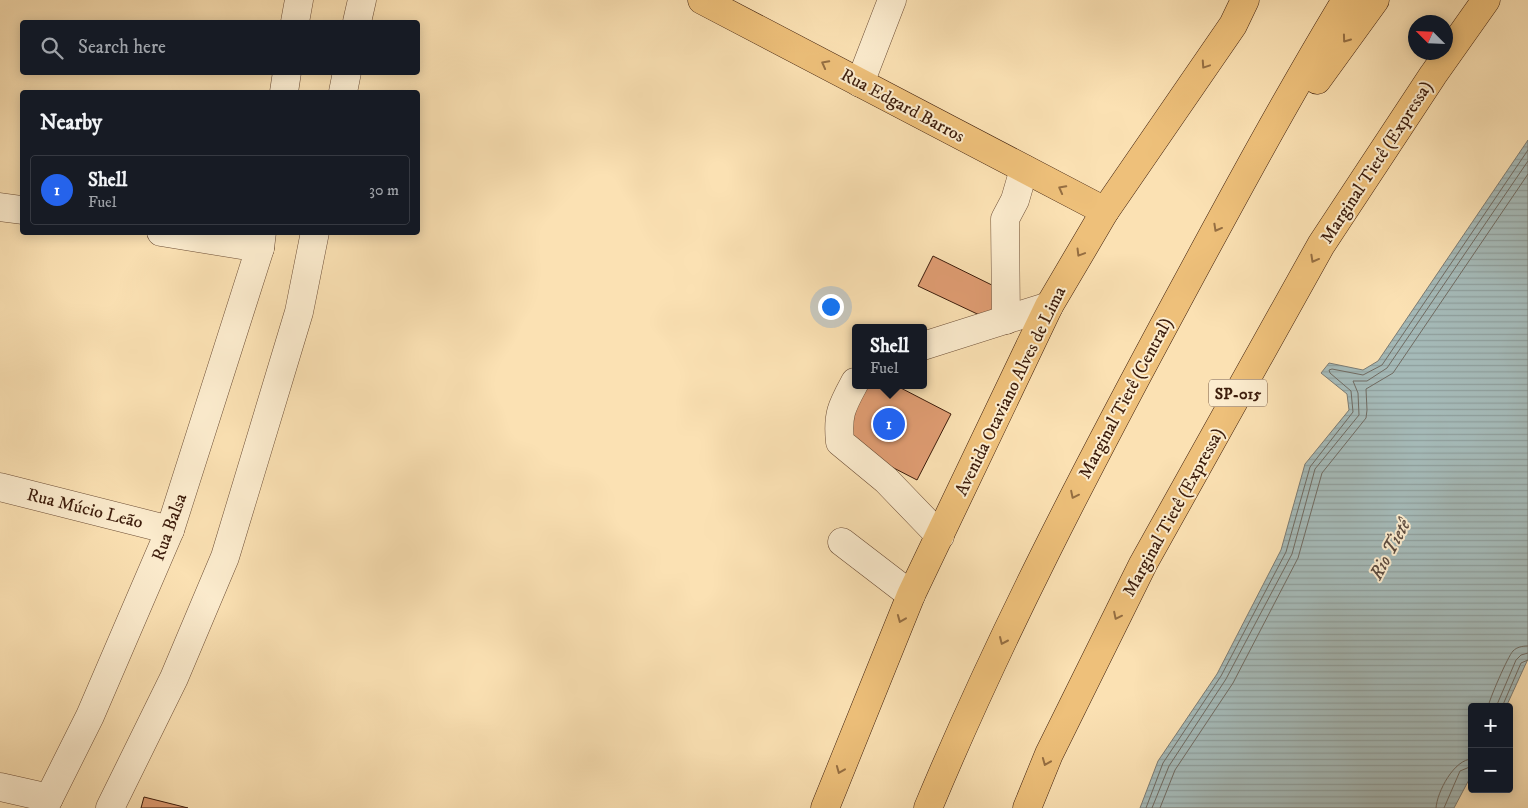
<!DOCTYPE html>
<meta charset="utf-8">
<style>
:root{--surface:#171b24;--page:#242831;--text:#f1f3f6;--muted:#9ea1a6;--line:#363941;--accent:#2563eb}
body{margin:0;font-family:"IM FELL DW Pica",serif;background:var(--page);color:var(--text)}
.controls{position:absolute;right:15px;bottom:15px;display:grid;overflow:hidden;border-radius:5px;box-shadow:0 2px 12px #0003}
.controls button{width:45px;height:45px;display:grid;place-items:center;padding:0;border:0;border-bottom:1px solid var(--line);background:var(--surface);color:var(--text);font:25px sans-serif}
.compass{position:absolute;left:1408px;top:15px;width:45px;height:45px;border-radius:50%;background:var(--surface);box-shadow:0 2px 12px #0003;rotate:294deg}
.you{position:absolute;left:830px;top:306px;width:18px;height:18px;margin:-12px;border:4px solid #fff;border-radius:50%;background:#1a73e8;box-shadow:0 0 0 8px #1a73e833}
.badge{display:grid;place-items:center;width:32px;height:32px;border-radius:50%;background:var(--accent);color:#fff;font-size:16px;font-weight:700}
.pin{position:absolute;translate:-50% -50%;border:2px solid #fff;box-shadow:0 1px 5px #0006}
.popup{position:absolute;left:852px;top:324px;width:75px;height:65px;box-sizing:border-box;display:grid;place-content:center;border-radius:5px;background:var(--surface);filter:drop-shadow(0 1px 4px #0005);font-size:16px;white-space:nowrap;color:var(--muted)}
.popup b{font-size:19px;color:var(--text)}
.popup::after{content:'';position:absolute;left:50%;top:100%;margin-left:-10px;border:10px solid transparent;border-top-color:var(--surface)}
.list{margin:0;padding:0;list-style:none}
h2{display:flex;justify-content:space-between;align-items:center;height:65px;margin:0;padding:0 20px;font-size:21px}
h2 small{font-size:16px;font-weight:400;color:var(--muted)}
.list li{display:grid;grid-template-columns:32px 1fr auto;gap:15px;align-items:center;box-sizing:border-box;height:70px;margin:0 10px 10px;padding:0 10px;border:1px solid var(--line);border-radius:5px}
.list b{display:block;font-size:19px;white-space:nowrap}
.list p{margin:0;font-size:16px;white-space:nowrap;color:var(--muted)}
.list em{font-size:16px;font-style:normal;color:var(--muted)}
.icon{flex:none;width:28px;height:28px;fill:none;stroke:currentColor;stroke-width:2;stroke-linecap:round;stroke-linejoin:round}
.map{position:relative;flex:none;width:1528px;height:808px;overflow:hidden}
.search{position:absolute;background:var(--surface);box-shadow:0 2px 12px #0003;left:20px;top:20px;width:400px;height:55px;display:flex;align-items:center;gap:12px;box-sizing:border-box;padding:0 18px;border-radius:5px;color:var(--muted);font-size:19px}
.panel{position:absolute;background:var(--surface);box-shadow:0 2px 12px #0003;left:20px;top:90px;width:400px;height:145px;border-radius:5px}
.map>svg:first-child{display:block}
.water{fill:url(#water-rules);stroke:#7b7b73}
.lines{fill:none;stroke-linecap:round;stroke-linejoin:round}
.shore{stroke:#706b62;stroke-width:1}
.building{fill:#e09d73;stroke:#3c1c0b}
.minor-casing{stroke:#6c4d35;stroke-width:29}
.major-casing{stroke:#3c1c0b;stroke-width:29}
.highway-casing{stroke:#3c1c0b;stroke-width:29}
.minor{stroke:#fcecce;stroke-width:28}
.major{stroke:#eec07a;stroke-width:28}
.highway{stroke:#eec07a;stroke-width:28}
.oneway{stroke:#956e42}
.labels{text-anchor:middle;stroke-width:4;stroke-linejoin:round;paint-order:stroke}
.shield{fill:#fcecce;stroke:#765a46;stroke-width:1}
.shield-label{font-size:16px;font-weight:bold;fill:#3c1c0b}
.street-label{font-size:18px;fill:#3c1c0b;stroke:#fcecce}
.water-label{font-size:19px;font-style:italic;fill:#5c4b3f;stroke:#fcecce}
</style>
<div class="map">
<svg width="1528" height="808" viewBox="0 0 1528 808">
<defs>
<pattern id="water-rules" width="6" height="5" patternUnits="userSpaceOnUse" patternTransform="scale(1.25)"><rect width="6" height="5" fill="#a5bab8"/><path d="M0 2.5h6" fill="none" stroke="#8f9f9d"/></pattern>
</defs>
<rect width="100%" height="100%" fill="#fbe1b3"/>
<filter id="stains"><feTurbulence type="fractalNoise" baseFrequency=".004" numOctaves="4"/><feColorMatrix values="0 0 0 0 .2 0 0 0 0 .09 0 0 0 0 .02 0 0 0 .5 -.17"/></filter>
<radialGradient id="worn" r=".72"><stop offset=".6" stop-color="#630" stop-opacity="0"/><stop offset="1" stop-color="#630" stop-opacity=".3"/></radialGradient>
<polygon class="water" points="1528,140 1528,659 1506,707 1472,707 1472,774 1454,808 1140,808 1158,761 1217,674 1281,550 1305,464 1349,410 1347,394 1321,373 1329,363 1363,370 1378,361"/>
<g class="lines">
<g class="shore">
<path d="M1488 707C1489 700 1508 656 1513 651 1517 647 1522 646 1528 646"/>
<polyline points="1496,707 1516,660 1521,655 1528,653"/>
<polyline points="1502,707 1521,663 1528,660"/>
<polyline points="1146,808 1163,763 1221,676 1286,552 1310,467 1353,412 1351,391 1330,373 1329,370 1332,369 1363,375 1382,365 1528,150"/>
<polyline points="1152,808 1169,766 1226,679 1292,554 1315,469 1359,415 1358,393 1353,381 1367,381 1387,368 1528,161"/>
<polyline points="1160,808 1175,770 1233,683 1298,558 1322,473 1366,418 1367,410 1366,389 1393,373 1528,174"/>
<path d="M1436 808C1437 792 1454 759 1472 759"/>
<polyline points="1444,808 1460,771 1472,766"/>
</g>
</g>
<g class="building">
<polygon points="933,256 1004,291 990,320 918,286"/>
<polygon points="855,385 895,385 951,414 917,480 826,433"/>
<polygon points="144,797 188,808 141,808"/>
</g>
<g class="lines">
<defs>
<g id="minor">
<polyline points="295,22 299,0"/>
<polyline points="357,22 362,0"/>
<polyline points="860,83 892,0"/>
<polyline points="284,92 287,72"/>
<polyline points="343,92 347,72"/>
<polyline points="0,207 22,210"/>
<polyline points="161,232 260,248"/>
<polyline points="1006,320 1005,219 1015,200 1024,169"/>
<polyline points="923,346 1049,306"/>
<path d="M855 382C842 406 837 414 840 442L886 480 940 536"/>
<polyline points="0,487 170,530"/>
<polyline points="842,542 911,595"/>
<polyline points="0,787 49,798"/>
<polyline points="44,808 90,716 170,530 260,248 262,232"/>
<polyline points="110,808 174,678 225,557 299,312 315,232"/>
</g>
<polyline id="major" points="702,0 1105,211"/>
<g id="highway">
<polyline points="1317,80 1375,0"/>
<polyline points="825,808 911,595 1049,306 1105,211 1233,25 1245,0"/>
<path d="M928 808C1000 635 1087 468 1176 303 1231 201 1286 99 1346 0"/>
<polyline points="1027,808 1049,754 1143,564 1321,245 1433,75 1486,0"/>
</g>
</defs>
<use href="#minor" class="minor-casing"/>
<use href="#major" class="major-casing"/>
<use href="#highway" class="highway-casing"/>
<use href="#minor" class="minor"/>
<use href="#major" class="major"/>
<use href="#highway" class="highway"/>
</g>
<defs><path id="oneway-chevron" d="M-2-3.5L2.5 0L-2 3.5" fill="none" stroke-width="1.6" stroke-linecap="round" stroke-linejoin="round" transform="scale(1.25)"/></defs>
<g class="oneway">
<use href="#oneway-chevron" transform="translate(1346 39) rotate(126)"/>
<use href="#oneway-chevron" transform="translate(825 64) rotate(-152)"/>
<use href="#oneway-chevron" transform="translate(1205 65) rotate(124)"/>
<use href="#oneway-chevron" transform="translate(1062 189) rotate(-152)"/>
<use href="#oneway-chevron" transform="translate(1217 228) rotate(119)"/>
<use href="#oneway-chevron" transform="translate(1080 253) rotate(121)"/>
<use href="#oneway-chevron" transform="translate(1314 259) rotate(119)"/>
<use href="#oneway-chevron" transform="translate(1074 495) rotate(116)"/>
<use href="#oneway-chevron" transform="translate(1117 616) rotate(116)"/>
<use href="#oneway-chevron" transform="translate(901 619) rotate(112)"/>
<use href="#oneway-chevron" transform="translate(1003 641) rotate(114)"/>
<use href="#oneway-chevron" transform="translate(1046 762) rotate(112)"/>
<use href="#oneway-chevron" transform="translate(840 770) rotate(112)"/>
</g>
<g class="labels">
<rect class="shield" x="1209" y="379.5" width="58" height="27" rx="4"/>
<g class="shield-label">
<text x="1238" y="399">SP-015</text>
</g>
<g class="street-label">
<text transform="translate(903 105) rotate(28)" y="6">Rua Edgard Barros</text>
<text transform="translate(1376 162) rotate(-57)" y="6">Marginal Tietê (Expressa)</text>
<text transform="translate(1010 391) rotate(-64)" y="6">Avenida Otaviano Alves de Lima</text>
<text transform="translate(1125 398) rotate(-62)" y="6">Marginal Tietê (Central)</text>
<text transform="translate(85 508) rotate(14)" y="6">Rua Múcio Leão</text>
<text transform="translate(1173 512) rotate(-61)" y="6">Marginal Tietê (Expressa)</text>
<text transform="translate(169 527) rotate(-70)" y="6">Rua Balsa</text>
</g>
<g class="water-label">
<text transform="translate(1389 549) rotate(-62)" y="7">Rio Tietê</text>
</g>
</g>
<rect width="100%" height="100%" filter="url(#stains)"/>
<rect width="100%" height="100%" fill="url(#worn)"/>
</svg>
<div class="controls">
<button>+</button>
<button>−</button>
</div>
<svg class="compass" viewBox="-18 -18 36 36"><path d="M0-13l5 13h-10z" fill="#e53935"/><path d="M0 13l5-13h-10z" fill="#9ea1a6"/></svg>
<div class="you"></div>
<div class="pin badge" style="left:889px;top:424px">1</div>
<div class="popup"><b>Shell</b>Fuel</div>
<div class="search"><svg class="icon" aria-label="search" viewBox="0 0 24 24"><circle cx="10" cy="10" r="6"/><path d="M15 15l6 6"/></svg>Search here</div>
<section class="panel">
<h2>Nearby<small></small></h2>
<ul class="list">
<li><span class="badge">1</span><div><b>Shell</b><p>Fuel</p></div><em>30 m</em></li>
</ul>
</section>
</div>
